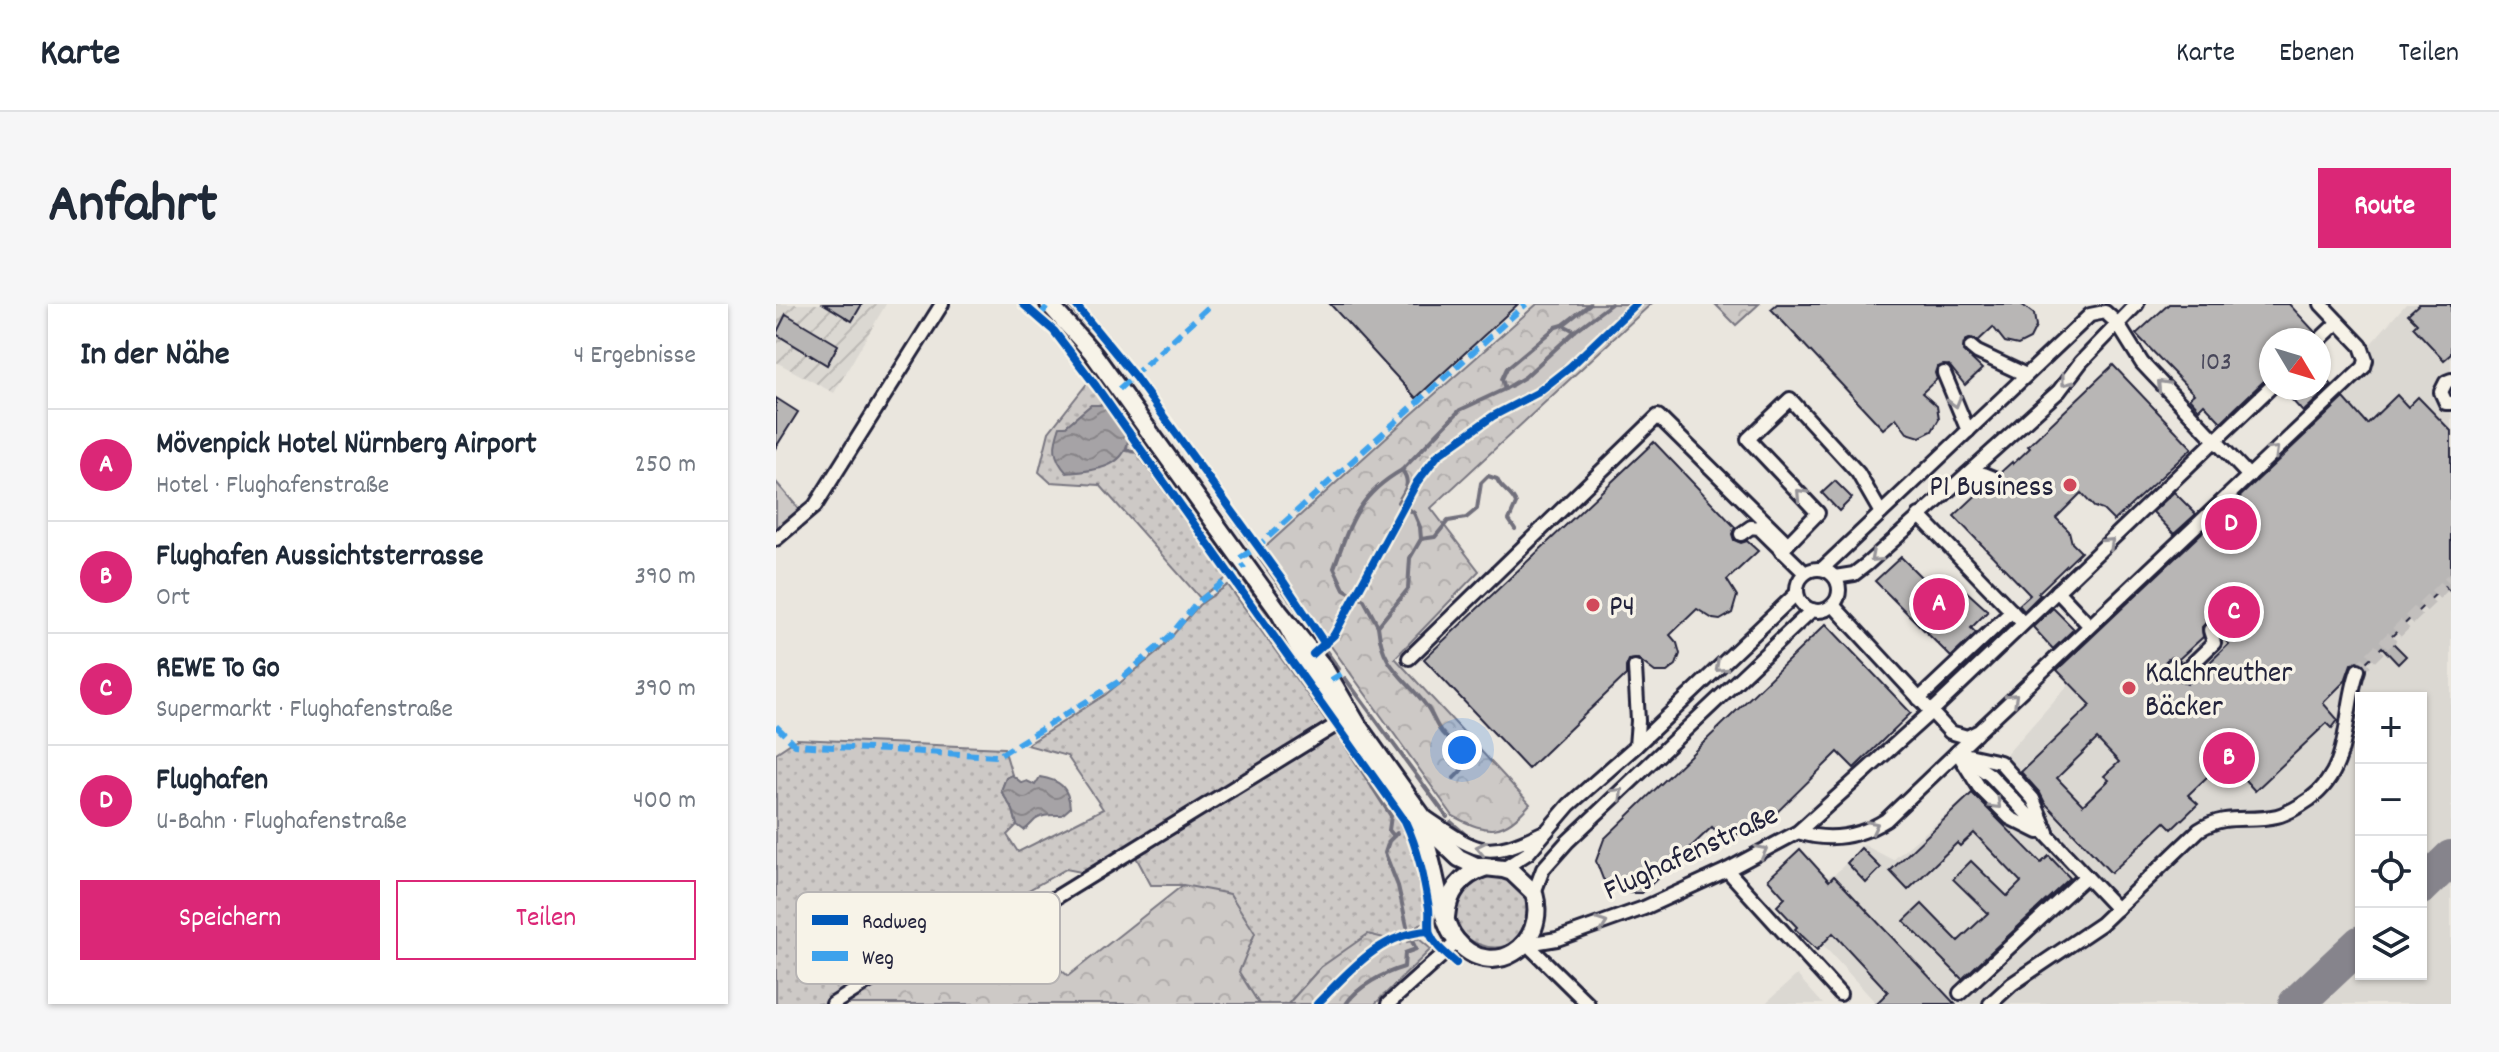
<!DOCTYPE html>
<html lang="de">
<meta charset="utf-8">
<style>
:root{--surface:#fff;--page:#f6f6f7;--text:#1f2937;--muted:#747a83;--line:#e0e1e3;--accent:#db2777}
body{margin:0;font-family:Dekko,sans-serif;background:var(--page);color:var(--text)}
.controls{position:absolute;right:24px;bottom:24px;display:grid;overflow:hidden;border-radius:0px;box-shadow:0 2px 6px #0004}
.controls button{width:72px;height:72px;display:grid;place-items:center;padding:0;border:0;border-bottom:2px solid var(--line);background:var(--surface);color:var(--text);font:40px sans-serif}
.compass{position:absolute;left:1483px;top:24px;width:72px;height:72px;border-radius:50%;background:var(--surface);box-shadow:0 2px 6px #0004;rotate:128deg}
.you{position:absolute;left:686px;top:446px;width:28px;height:28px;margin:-20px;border:6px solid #fff;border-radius:50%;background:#1a73e8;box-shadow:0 0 0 12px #1a73e833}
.badge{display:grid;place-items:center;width:52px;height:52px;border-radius:50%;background:var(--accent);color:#fff;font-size:26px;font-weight:700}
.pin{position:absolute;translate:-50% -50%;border:4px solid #fff;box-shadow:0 2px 8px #0006}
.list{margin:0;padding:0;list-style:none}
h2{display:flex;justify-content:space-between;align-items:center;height:104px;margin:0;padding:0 32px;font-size:34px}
h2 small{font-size:26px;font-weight:400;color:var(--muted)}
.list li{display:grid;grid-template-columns:52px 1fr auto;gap:24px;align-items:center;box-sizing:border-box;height:112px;padding:0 32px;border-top:2px solid var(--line)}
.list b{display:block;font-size:30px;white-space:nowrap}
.list p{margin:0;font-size:26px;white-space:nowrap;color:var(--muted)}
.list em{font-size:26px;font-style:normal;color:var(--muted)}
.actions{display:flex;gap:16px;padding:24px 32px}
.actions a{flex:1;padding:18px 0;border:2px solid var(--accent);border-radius:0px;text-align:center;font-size:28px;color:var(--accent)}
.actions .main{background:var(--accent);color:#fff}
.icon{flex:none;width:44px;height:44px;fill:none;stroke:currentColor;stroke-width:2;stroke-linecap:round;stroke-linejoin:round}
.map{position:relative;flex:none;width:1675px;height:700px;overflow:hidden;border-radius:0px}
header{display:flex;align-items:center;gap:48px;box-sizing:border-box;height:112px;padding:0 40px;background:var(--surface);border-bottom:2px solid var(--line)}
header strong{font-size:38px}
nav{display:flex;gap:44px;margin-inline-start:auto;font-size:28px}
.intro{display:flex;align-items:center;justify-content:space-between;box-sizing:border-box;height:192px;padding:0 48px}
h1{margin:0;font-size:56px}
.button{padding:20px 36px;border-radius:0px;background:var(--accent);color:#fff;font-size:28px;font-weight:700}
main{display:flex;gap:48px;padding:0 48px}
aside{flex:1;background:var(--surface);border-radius:0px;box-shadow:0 2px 6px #0004}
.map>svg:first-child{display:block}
.built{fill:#dbd8d2;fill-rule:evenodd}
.industrial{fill:url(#industrial-furrows)}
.grass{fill:url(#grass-dots);stroke:#787680;stroke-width:2}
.forest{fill:url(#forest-crowns);stroke:#787680;stroke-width:2}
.garden{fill:#cdc9c6;stroke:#787680;stroke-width:2}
.water{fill:url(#water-waves);stroke:#716f7b;stroke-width:2}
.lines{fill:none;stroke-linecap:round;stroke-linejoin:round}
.stream{stroke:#716f7b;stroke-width:4}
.taxiway{stroke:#86848c;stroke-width:36}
.building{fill:#b8b6b5;stroke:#22223b;stroke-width:2;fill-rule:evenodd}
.minor-tunnel{stroke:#c2bfbd;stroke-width:12;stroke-dasharray:12 6;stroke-linecap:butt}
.minor-casing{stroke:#22223b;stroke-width:18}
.major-casing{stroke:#22223b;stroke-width:22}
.minor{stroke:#f7f3e8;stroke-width:12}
.major{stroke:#f7f3e8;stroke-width:16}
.quiet{stroke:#3ea2ec;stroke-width:6;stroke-dasharray:12 6;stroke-linecap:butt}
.cycleway-casing{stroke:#f7f3e8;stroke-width:13}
.cycleway{stroke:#0057b8;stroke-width:8}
.oneway{stroke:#97959a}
.poi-dot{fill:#d1495b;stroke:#f7f3e8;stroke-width:3}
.labels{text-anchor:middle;stroke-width:7;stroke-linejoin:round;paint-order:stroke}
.number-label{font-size:26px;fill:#48475a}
.poi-label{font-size:30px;fill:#22223b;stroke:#f7f3e8;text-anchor:start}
.street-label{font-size:30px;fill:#22223b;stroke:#f7f3e8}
.key{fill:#f7f3e8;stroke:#b7b4b4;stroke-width:2}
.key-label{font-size:22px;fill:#22223b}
</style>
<header>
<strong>Karte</strong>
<nav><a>Karte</a><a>Ebenen</a><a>Teilen</a></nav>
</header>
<div class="intro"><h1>Anfahrt</h1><a class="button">Route</a></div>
<main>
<aside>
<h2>In der Nähe<small>4 Ergebnisse</small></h2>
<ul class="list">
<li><span class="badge">A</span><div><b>Mövenpick Hotel Nürnberg Airport</b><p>Hotel · Flughafenstraße</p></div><em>250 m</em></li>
<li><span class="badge">B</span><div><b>Flughafen Aussichtsterrasse</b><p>Ort</p></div><em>390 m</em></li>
<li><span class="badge">C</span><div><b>REWE To Go</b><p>Supermarkt · Flughafenstraße</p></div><em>390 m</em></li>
<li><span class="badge">D</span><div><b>Flughafen</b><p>U-Bahn · Flughafenstraße</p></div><em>400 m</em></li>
</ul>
<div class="actions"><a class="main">Speichern</a><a>Teilen</a></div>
</aside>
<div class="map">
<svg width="1675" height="700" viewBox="0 0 1675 700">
<defs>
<pattern id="industrial-furrows" width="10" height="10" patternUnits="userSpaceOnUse" patternTransform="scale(2)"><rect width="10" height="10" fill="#dbd8d2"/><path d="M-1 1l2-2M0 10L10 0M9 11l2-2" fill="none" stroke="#bcb9b5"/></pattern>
<pattern id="grass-dots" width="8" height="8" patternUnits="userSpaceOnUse" patternTransform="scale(2)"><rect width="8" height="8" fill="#cdc9c6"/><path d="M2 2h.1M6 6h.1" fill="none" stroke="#b0acab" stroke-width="1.8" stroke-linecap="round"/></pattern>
<pattern id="forest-crowns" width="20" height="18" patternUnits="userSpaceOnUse" patternTransform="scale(2)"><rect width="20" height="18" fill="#cdc9c6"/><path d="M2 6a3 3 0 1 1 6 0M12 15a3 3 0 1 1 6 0" fill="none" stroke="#b0acab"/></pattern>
<pattern id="water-waves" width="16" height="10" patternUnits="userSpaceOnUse" patternTransform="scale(2)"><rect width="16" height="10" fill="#a6a3a6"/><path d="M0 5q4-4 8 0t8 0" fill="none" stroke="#878488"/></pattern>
</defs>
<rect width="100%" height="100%" fill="#eae6de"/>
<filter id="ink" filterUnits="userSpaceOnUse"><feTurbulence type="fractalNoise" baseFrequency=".0125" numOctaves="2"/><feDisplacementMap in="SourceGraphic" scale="16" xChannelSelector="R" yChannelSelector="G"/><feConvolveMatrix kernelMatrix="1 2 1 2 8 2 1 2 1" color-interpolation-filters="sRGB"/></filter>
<g filter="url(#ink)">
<g class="built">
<path d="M1630 0H1675V700H1098L1099 698 1047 641 1041 646 1019 625 1001 602 1009 594 992 575 1024 545 1051 574 1056 570 1058 571 1088 541 1117 556 1198 487ZM1585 394H1645V670H1585Z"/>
<polygon points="1021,671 1047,700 989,700 993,696"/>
</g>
<polygon class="industrial" points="0,0 110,0 58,89 0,58"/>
<g class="grass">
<polygon points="313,77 327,101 315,101 290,122 351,146 352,136 453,272 424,294 324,181 274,178 263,168 273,128"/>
<polygon points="452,281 551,418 310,569 290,565 251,587 244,606 153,647 118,656 107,640 67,665 76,683 50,700 0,700 0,449 21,435 228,444 236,471 230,474 225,487 237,506 241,521 231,531 242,548 327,505 291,452 251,441 329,391 382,348 423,301"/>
<polygon points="563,425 625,515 637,541 651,608 649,618 545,663 512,700 483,700 407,581 375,581 360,553"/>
<path d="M731 568 755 597C754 604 754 614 752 621 734 666 661 636 679 592 682 584 693 576 700 569Z"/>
</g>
<g class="forest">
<path d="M761 0H875L655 204 703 267 619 354 754 500C727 531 713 531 677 512L486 246 626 119Z"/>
<polygon points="939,0 983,0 960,21"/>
<polygon points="407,581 454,590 479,629 463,668 483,700 68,700 112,671 163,659 237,624 292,672"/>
<polygon points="627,628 631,638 643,635 655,645 599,700 512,700 545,663 592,630 608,634"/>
</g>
<polygon class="garden" points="0,178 23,205 0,224"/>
<g class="water">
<path d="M315 101H327L352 136C348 165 315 167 291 169 276 153 277 141 284 122H290Z"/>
<path d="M236 471 246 479 251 477 259 481 264 473C283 476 293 483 294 504L286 511C276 511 264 510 257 518 254 521 252 524 248 526L241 521 237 506 225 487 230 474Z"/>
</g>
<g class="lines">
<g class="stream">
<polyline points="253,0 262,9"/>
<polyline points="292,0 353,72"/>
<polyline points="268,14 291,38"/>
<polyline points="787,21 814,0"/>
<polyline points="295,43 322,77"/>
<polyline points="361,81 473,238"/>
<polyline points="729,85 726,75 731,64 780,23 787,21 799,27"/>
<polyline points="328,86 455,263"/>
<polyline points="351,146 361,148 448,269"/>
<path d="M645 235 659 233 672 217 690 214 701 205 705 179 712 172 721 175C725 186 737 189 740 200L733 216 739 225"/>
<polyline points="483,253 537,328"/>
<polyline points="465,273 476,290"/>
<polyline points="457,280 553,414"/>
<polyline points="480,297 497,325"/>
<path d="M602 322 588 296 568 285 558 264C574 219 582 191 626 166"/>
<polyline points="550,347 563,365"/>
<polyline points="569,374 671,513"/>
<polyline points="563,431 615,512 613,526 618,532"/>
<path d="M678 474C684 468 691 462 689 453 688 444 674 438 668 431 659 422 657 409 649 400 626 371 606 363 602 322L632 285 634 254 645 235 644 223 638 209 622 198C630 186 635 178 626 166L684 106 729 85 749 73 799 27 835 0"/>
<polyline points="675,518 691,532"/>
<polyline points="621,529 613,537 609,549 622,582 631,622"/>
<path d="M570 700C582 682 608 669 628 663L629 649 640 645 636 637"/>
</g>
<g class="taxiway">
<polyline points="1645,583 1675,554"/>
<polyline points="1520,700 1585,639"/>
</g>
</g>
<g class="building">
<polygon points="48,0 86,0 76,17"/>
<polygon points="554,0 742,0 640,94"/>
<polygon points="1001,0 1245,0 1258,10 1260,23 1254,35 1242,41 1229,38 1217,23 1202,37 1196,34 1189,37 1187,47 1206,65 1189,81 1173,61 1161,63 1159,69 1161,75 1146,89 1161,102 1163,115 1156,127 1144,133 1131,129 1120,114 1107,125 995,5"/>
<polygon points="1393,0 1513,0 1539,28 1534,36 1495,36 1495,74 1489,76 1445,118 1428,100 1423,105 1413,94 1418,90 1360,30"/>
<polygon points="1643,0 1675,0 1675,50 1668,56 1637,23 1641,19 1632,10"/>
<polygon points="10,10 62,41 51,61 0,30"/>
<polygon points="1337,61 1416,144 1338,217 1327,206 1318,203 1305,189 1280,214 1293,227 1296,239 1305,248 1262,289 1264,291 1248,307 1243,301 1254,291 1178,212 1211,181 1218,183 1224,181 1227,174 1225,168 1236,158 1237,160 1254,144 1252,142"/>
<polygon points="1543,67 1556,81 1527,108 1505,84 1543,84"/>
<path d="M1621 91 1632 103 1642 93 1675 127V288L1668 282 1613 335 1630 352 1622 360 1606 343 1588 360 1581 357 1575 360 1569 377 1547 399 1562 416 1556 424 1551 419 1479 487 1450 455 1412 491 1422 500 1396 525 1389 518 1335 569 1269 499 1264 489 1245 468 1315 401 1281 366 1568 94 1591 120ZM1432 317 1441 320 1445 332 1453 340 1411 380 1389 368 1388 359 1395 353 1403 355 1427 333 1426 323ZM1321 435 1343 458 1328 472 1333 476 1307 501 1281 474Z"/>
<polygon points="0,94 22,108 0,143"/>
<polygon points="878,138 959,223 956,230 958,236 965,239 971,237 982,247 951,276 961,292 956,309 944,316 937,315 921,305 894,331 901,339 904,350 900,361 891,368 879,368 862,355 853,356 850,363 850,371 752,465 648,355"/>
<polygon points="1059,177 1076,194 1063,207 1046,189"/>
<polygon points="1398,188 1420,210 1398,230 1377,208"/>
<polygon points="1125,253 1165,293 1180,278 1212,307 1195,324 1200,329 1175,353 1099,277"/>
<polygon points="1277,304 1298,325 1277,345 1257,323"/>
<polygon points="1050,320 1135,409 1078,464 1062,448 986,523 978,515 952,539 936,523 866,589 855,589 835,582 827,575 820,557 828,535"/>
<polygon points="1196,489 1265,559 1273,552 1294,574 1186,675 1128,617 1146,600 1182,637 1212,609 1177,575 1195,557 1231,592 1245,578 1198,529 1184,542 1181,539 1132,586 1114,567"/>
<polygon points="1085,544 1105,564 1090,579 1071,559"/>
<polygon points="1024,545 1053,577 1058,572 1179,700 1100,700 1112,688 1057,629 1041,646 1019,625 1021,623 1001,602 1009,594 992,575"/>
</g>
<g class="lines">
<polyline class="minor-tunnel" points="1582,366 1675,275"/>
<defs>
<g id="minor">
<polyline points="1543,36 1562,18"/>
<polyline points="1195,43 1201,48 1250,71"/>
<polyline points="1168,69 1192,127"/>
<polyline points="1675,76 1670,78 1665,88 1670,99 1675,99"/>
<polyline points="1191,170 1208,170 1218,174"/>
<polyline points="1143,211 1247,319"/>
<polyline points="965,230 975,223 983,224 1029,269"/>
<polyline points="0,235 39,202 166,0"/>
<polyline points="1005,247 1042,209 972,135 1014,95 1082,169 1105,209"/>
<circle cx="1042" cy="286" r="21"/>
<polyline points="1046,265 1314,11 1329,8 1341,19 1366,59 1473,172"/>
<polyline points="1059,273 1078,270 1091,260 1283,87 1305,58 1361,0"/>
<polyline points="1281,287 1313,321"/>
<polyline points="1057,301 1174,428 1191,433 1203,427 1588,63 1590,56 1585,42 1545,0"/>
<polyline points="633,354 882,112 1012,240"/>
<polyline points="1396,362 1408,368 1438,339 1434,326"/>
<polyline points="859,363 862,417 860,442"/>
<polyline points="1143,395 1236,307"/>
<polyline points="1181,448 1214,471 1341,605"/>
<polyline points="1188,450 1224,458 1257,495 1271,528"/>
<polyline points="1185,454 1203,483 1234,514 1262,528"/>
<path d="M649 513C701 547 706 558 766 529"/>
<path d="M1022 528C1053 538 1083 533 1110 516L1200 430"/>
<polyline points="727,565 752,549 793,501 860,442 1021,289"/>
<polyline points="951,566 1064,690"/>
<polyline points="758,589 767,565 791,538 1036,306"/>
<polyline points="751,640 781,635 868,604 951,566 1022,528 1155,408 1495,83"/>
<polyline points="751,640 812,700"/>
<polyline points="1184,689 1310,572"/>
<polyline points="57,700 117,662 167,651 237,620 568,416"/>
<polyline points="612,700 681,638"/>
<path d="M1214 700 1236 680 1325 620 1423 526C1451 508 1471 519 1501 512 1513 509 1524 502 1534 495 1577 463 1566 411 1582 366"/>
</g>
<g id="major">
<path d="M273 0 316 48 503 308 548 364 584 425 661 533 683 554 700 562 727 565 736 568 758 589C773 642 715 679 680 636 662 615 660 557 645 527 625 490 597 456 573 422 547 385 524 347 503 308"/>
<path d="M670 613C672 589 684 572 708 564"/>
</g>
</defs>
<use href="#minor" class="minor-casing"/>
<use href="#major" class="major-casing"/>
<use href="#minor" class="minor"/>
<use href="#major" class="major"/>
<g class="quiet">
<polyline points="263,13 273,0"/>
<polyline points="343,85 436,0"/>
<polyline points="464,254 480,244 750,0"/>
<polyline points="555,376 568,368"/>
<polyline points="0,422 19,441 222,452 342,378 394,332 421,299 469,261"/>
</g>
<defs>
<g id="cycleway">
<path d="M247 0 278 27 320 82 629 517C642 545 648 573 653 604 654 612 652 622 654 630 659 642 670 650 680 659"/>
<polyline points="299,0 359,73 507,277 549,340"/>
<polyline points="537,350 558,331 641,178 662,151 717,112 761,89 794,63 860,0"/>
<path d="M541 700C573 668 604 629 653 627"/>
</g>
</defs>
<use href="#cycleway" class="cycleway-casing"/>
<use href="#cycleway" class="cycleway"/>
</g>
<defs><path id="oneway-chevron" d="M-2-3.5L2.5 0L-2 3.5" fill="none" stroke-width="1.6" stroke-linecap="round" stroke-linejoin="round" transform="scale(2)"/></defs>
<g class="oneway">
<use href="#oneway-chevron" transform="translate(1290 77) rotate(128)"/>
<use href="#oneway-chevron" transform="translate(1386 81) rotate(-133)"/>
<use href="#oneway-chevron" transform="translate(1179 98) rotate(74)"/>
<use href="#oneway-chevron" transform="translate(1498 147) rotate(-44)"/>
<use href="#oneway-chevron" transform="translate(1025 190) rotate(-133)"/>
<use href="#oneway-chevron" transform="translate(1333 239) rotate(-43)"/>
<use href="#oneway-chevron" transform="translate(1099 253) rotate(138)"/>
<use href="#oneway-chevron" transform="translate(944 363) rotate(137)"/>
<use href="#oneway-chevron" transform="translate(1237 394) rotate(-44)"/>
<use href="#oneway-chevron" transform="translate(842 489) rotate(-44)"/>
<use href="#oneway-chevron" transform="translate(1220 500) rotate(45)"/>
<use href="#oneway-chevron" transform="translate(1097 522) rotate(-27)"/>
<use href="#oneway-chevron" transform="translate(705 544) rotate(-168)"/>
<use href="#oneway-chevron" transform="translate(986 547) rotate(-28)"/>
<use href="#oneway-chevron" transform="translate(826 620) rotate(-20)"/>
</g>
</g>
<g class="poi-dot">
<circle cx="1294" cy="181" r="8"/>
<circle cx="817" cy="301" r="8"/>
<circle cx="1353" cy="384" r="8"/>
</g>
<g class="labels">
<g class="number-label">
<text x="1440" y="65">103</text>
</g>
<g class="poi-label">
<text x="1278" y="191" text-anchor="end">P1 Business</text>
<text x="833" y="311">P4</text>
<text x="1369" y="377">Kalchreuther<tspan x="1369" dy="34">Bäcker</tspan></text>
</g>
<g class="street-label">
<text transform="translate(914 547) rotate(-25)" y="10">Flughafenstraße</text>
</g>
</g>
<rect x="20" y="588" width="264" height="92" rx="12" class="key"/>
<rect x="36" y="611" width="36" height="10" fill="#0057b8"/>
<rect x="36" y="647" width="36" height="10" fill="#3ea2ec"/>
<g class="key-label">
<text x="86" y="624">Radweg</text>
<text x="86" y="660">Weg</text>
</g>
</svg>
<div class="controls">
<button>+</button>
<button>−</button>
<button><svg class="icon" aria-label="locate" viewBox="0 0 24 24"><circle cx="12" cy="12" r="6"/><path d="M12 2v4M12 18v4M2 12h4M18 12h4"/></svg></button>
<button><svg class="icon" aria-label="layers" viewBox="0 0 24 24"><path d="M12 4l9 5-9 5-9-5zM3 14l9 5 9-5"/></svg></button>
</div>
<svg class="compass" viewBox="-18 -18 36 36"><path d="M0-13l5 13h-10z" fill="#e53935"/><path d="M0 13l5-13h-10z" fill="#747a83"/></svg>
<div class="you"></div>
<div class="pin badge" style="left:1163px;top:300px">A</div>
<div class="pin badge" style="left:1453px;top:454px">B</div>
<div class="pin badge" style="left:1458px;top:308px">C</div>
<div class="pin badge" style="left:1455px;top:220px">D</div>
</div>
</main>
